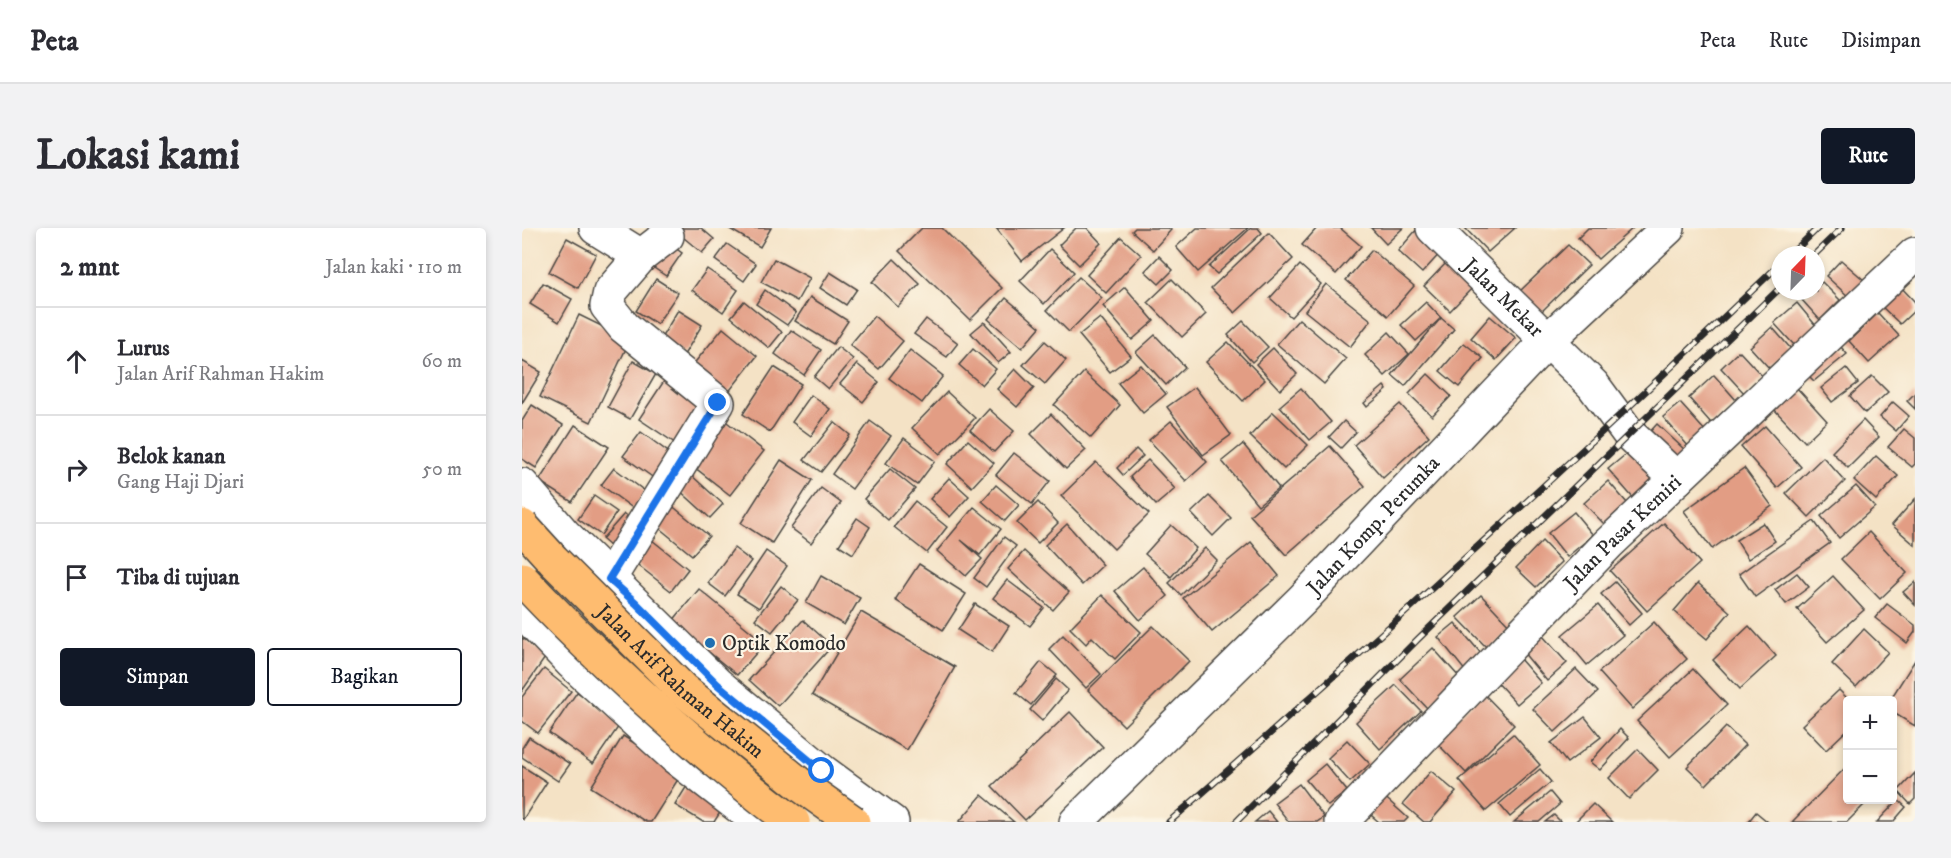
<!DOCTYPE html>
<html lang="id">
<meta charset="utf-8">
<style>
:root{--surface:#fff;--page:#f2f2f3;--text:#2b2b33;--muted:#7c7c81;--line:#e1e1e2;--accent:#111827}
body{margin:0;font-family:"IM FELL DW Pica",serif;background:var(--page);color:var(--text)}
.controls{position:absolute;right:18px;bottom:18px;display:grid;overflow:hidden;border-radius:6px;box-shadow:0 3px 9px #0003}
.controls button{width:54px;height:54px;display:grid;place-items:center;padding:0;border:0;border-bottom:2px solid var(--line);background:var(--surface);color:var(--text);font:30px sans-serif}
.compass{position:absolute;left:1249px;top:18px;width:54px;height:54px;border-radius:50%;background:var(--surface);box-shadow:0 3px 9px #0003;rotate:23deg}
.stop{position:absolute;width:18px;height:18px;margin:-14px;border:4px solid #1a73e8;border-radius:50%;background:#fff}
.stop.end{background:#1a73e8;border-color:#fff;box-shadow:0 2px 6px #0008}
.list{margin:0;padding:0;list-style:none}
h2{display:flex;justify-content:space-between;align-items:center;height:78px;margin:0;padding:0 24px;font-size:26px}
h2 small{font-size:20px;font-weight:400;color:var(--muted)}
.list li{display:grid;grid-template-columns:39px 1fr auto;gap:18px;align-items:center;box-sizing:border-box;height:108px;padding:0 24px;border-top:2px solid var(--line)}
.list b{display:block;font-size:22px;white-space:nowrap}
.list p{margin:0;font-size:20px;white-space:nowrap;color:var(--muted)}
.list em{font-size:20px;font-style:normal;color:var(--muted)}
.actions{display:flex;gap:12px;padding:18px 24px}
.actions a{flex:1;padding:14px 0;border:2px solid var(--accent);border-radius:6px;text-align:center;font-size:21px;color:var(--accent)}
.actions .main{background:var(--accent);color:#fff}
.icon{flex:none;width:33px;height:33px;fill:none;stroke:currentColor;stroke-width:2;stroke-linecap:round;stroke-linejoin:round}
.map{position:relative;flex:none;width:1393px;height:594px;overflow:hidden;border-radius:6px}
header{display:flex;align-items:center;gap:36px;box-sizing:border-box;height:84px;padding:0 30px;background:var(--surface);border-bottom:2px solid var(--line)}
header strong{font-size:28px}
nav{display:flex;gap:33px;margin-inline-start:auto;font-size:21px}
.intro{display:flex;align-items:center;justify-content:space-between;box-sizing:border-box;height:144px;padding:0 36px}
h1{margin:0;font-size:42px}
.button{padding:15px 27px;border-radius:6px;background:var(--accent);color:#fff;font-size:21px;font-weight:700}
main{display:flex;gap:36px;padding:0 36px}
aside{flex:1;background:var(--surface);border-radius:6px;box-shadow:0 3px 9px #0003}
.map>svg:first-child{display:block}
.building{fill:#e29d84}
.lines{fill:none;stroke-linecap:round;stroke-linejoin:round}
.minor-casing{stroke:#494642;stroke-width:36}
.minor{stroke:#fff;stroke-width:33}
.rail-casing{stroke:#2b2b2b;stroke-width:7}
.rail{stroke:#fcf5e5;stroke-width:4.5;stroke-dasharray:14;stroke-linecap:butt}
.trunk-bridge-casing{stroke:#494642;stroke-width:36;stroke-linecap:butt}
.trunk-bridge{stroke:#febc70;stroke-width:33}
.route{stroke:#1a73e8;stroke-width:8}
.poi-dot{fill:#1f6fb2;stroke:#fcf5e5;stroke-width:2}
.labels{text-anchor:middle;stroke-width:4.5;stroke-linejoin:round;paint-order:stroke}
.street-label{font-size:21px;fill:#2b2b2b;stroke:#fcf5e5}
.poi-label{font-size:21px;fill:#2b2b2b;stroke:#fcf5e5;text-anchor:start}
</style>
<header>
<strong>Peta</strong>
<nav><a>Peta</a><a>Rute</a><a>Disimpan</a></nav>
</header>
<div class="intro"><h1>Lokasi kami</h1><a class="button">Rute</a></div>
<main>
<aside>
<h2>2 mnt<small>Jalan kaki · 110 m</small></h2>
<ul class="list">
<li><svg class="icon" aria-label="ahead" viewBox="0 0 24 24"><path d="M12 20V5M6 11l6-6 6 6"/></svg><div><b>Lurus</b><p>Jalan Arif Rahman Hakim</p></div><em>60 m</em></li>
<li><svg class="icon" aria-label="right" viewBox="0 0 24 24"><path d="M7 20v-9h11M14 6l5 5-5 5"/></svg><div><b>Belok kanan</b><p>Gang Haji Djari</p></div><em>50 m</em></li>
<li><svg class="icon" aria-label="arrive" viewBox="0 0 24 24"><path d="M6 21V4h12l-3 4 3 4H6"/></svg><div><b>Tiba di tujuan</b></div></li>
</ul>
<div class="actions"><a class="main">Simpan</a><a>Bagikan</a></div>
</aside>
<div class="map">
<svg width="1393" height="594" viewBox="0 0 1393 594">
<rect width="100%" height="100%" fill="#fcf5e5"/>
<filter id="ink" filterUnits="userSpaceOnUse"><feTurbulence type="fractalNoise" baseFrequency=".0167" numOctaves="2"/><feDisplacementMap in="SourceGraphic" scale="12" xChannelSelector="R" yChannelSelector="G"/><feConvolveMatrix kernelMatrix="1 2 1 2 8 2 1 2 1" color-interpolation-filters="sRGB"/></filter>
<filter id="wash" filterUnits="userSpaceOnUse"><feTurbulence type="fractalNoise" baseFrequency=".008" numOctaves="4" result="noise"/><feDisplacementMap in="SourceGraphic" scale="24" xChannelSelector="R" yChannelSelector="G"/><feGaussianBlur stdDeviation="1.35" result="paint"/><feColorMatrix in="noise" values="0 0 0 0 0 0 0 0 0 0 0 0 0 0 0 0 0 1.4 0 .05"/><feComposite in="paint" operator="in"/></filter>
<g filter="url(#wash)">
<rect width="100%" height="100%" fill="#f4e2c5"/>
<g id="blocks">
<g class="building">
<polygon points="158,0 179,0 192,11 180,25 155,4"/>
<polygon points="206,0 249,0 238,19"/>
<polygon points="400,0 420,0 480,60 448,92 377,23"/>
<polygon points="474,0 542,0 500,33"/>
<polygon points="554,0 565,0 579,15 557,37 537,17"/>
<polygon points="613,0 646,0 649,2 631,22 610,3"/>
<polygon points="675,0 726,0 676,44 654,19"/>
<polygon points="729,0 736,0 740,5 695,46 687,39"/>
<polygon points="795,0 818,0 839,18 814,46 780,17"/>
<polygon points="849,0 881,0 864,16"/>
<polygon points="896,0 921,22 900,45 876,23"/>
<polygon points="943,0 993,0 966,24"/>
<polygon points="1066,0 1111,0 1076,31 1056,10"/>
<polygon points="747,5 771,31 713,85 689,60"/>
<polygon points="599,9 619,27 584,65 565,47"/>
<polygon points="45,10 74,26 56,60 27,44"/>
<polygon points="145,14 160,25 144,48 129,38"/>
<polygon points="205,16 234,36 222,53 193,32"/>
<polygon points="1046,17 1067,37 1018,85 997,64"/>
<polygon points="528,21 552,44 522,76 498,53"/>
<polygon points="850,22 892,58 866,88 824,52"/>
<polygon points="637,28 651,42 637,56 623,43"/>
<polygon points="252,31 288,50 275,73 239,54"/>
<polygon points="372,31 398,56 376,79 350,54"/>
<polygon points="1319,32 1342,52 1327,69 1304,48"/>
<polygon points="926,33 952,58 928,83 902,58"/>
<polygon points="778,37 799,56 769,89 748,70"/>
<polygon points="185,41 216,62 201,84 170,62"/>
<polygon points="308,44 335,61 324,77 298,60"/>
<polygon points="557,49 580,70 547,104 525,82"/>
<polygon points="134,51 156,65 135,96 114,83"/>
<polygon points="650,51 684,86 660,109 626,74"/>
<polygon points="1300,54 1318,72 1298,92 1280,72 1290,63 1294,63 1294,60"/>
<polygon points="21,55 50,71 37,94 8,76"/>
<polygon points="804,56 849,92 828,119 783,83"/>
<polygon points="1377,57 1393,74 1393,82 1378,96 1358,77"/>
<polygon points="603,59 632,93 610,112 581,78"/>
<polygon points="243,62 274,85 265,97 234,76"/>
<polygon points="288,69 326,93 311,116 273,93"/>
<polygon points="484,70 518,99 500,120 466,91"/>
<polygon points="222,73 260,104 247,120 209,89"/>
<polygon points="904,74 919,90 894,113 879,97"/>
<polygon points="1275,75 1295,99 1273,118 1252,95"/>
<polygon points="156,82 180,97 162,127 138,112"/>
<polygon points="1356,85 1377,108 1347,135 1327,113"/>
<polygon points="57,87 108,112 69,194 18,169"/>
<polygon points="352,88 381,113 357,141 328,117"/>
<polygon points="968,88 994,110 974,132 949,110"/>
<polygon points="578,90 609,128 588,144 557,107"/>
<polygon points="919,90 932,101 883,158 870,147"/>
<polygon points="404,91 436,115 425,129 392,106"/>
<polygon points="777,91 824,131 802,156 755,116"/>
<polygon points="721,93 746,119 730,134 706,107"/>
<polygon points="462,94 489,124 476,135 449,105"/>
<polygon points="1250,99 1269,121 1247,140 1228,119"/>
<polygon points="201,100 235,128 205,166 170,138"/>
<polygon points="269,102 299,122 282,147 253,126"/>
<polygon points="867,104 887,126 863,148 843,127"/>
<polygon points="633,107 663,139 644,157 614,124"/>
<polygon points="523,113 544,132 523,156 501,137"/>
<polygon points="706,114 743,152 721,173 684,134"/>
<polygon points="942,115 961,130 937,159 918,143"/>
<polygon points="316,119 331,131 306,161 292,149"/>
<polygon points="1319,119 1325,126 1292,153 1285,146"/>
<polygon points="751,120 775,146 758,162 734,136"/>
<polygon points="451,121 474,141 460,157 437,137"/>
<polygon points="388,122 421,148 400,175 367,150"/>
<polygon points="1217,123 1241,149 1223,166 1199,140"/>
<polygon points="0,133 19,144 0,175"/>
<polygon points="111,133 134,146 108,191 86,179"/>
<polygon points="335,136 357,154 341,174 318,156"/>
<polygon points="619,137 644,166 621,185 596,155"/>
<polygon points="252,139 279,156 248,204 221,186"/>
<polygon points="1324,140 1336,155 1310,174 1299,160"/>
<polygon points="493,141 512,160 495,179 475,161"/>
<polygon points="562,144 598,177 569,210 532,177"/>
<polygon points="906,146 929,168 910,188 887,166"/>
<polygon points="1192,147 1214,172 1189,195 1167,170"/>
<polygon points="1350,148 1366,164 1343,185 1328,168"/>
<polygon points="144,150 184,176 156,217 117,191"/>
<polygon points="862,158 865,162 845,179 842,175"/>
<polygon points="673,159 709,207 681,227 645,179"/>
<polygon points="779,160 809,194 788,212 758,178"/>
<polygon points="1275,160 1305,193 1283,214 1252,181"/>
<polygon points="425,164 453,190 418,226 390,200"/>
<polygon points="1393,165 1393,181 1385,173"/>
<polygon points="289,167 308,181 289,208 270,194"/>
<polygon points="1371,174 1387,188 1374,203 1358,189"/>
<polygon points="1158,175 1184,204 1167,219 1141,189"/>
<polygon points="878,176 907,208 861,250 832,217"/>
<polygon points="10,177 41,197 14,240 0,231 0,193"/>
<polygon points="467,181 492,203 472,224 448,202"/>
<polygon points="751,184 786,217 762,241 728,208"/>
<polygon points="529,186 564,222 544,241 509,206"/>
<polygon points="201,191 242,223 208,267 167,235"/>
<polygon points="1341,192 1357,209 1326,240 1310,224"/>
<polygon points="348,193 369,208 330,261 310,246"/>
<polygon points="649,193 685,234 664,253 627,212"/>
<polygon points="822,193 834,204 819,220 807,209"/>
<polygon points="312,194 328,207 299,244 282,232"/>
<polygon points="1135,196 1164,223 1153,234 1125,207"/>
<polygon points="53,197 87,219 50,274 17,253"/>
<polygon points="1243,198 1279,239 1255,260 1219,219"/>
<polygon points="1382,201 1393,210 1393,236 1390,239 1366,219"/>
<polygon points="119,204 153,229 136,253 101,228"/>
<polygon points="382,210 413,233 395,257 364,235"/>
<polygon points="446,212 472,235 450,259 425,236"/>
<polygon points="721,216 757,260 736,277 700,233"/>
<polygon points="808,218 843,258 764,327 728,287"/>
<polygon points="614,221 621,228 601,247 595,240"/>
<polygon points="1109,222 1134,251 1112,271 1086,241"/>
<polygon points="492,225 528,253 510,276 474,247"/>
<polygon points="1354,228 1376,248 1354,272 1332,252"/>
<polygon points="1301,229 1323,253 1287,289 1264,265"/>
<polygon points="259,232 290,252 250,315 219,295"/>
<polygon points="626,232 653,261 634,277 608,249"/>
<polygon points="574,234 627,286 592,321 539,268"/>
<polygon points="92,240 124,264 112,281 79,257"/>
<polygon points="1222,240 1250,278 1190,321 1162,283"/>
<polygon points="368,241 393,261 366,292 342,271"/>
<polygon points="168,246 201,276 188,290 155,260"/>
<polygon points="427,250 447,268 428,289 408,271"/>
<polygon points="1086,253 1105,275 1082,296 1062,275"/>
<polygon points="474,257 497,277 483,293 460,273"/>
<polygon points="1334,258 1353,279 1317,310 1299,288"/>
<polygon points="299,260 319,275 289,315 269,300"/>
<polygon points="72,268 95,284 79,307 56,291"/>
<polygon points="687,268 709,290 691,308 669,285"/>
<polygon points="1393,271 1393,317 1370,297"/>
<polygon points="393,273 425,299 405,325 372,299"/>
<polygon points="516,274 536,295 516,315 495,295"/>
<polygon points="148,276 187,308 170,327 131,295"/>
<polygon points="452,279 479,301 458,327 439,312 460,331 444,348 415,323"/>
<polygon points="1052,284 1071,307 1045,329 1026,305"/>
<polygon points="102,286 118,300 96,325 80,311"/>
<polygon points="335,290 348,299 331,326 317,317"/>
<polygon points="1292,293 1308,315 1233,369 1217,346"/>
<polygon points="1142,295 1178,335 1125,383 1088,343"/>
<polygon points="1241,295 1253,313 1226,331 1214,312"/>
<polygon points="545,296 581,337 560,357 523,317"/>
<polygon points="649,297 674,320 649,349 623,326"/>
<polygon points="1347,304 1385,345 1358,371 1319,331"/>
<polygon points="482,309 494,318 464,359 452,350"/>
<polygon points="130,312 166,341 149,363 112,334"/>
<polygon points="1020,313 1040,334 1014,359 994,340"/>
<polygon points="729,314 757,348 690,404 661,370"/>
<polygon points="212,320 229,333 203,368 186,355"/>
<polygon points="683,320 695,332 659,367 647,355"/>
<polygon points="244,323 265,338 237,380 215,366"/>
<polygon points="502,323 547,364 531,382 486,341"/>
<polygon points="397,336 444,366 421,402 373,372"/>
<polygon points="621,339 646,368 618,392 593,363"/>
<polygon points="1275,345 1287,359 1264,376 1253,362"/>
<polygon points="299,348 338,370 322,397 284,375"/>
<polygon points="1311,348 1342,382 1305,414 1275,381"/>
<polygon points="485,352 522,380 508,398 471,370"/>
<polygon points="1093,354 1120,385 1107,397 1079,366"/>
<polygon points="1393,354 1393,377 1381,364"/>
<polygon points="1176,355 1208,384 1185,411 1152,383"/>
<polygon points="259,358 276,372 250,404 233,391"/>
<polygon points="177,361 243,415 215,447 150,394"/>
<polygon points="580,367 619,404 593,431 570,409 564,416 548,400"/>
<polygon points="959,367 990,400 967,422 935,389"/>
<polygon points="453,376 487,398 470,424 436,402"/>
<polygon points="1365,376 1393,397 1393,404 1385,415 1353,390"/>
<polygon points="1076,377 1101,407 1065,437 1040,407"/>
<polygon points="339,384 433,439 385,522 290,467"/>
<polygon points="281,392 310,418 256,478 227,452"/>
<polygon points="1132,394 1165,431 1110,481 1077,444"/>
<polygon points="933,395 962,429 944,444 916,409"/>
<polygon points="631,398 667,433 602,498 566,462"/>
<polygon points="1227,398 1254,428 1218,461 1191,432"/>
<polygon points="1342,401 1366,424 1334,459 1310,436"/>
<polygon points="541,407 579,446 564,460 527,421"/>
<polygon points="1020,407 1045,435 1025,453 1001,424"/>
<polygon points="0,410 25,427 0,463"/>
<polygon points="911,420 938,450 905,480 878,451"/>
<polygon points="997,430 1019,455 995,476 973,452"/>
<polygon points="1393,432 1393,498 1370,484 1370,472 1368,472"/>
<polygon points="519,434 535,447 509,477 494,465"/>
<polygon points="22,441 49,463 16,505 0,493 0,469"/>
<polygon points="1054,441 1076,464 1033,504 1011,481"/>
<polygon points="1171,441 1205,477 1148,529 1115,493"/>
<polygon points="534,451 546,462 520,493 508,482"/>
<polygon points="874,457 899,483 858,521 834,494"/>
<polygon points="1317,462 1327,472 1326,501 1304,522 1280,497"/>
<polygon points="55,464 99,495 71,536 27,505"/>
<polygon points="961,465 992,497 944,545 912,512"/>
<polygon points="548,484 581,519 503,592 470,558"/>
<polygon points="1063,489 1079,509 1045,535 1029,515"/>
<polygon points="1204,499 1223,517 1184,557 1165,539"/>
<polygon points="1098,501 1107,510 1078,542 1068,534"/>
<polygon points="991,506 1018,537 964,583 937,552"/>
<polygon points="101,508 160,545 129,594 124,594 69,559"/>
<polygon points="7,509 48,536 36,553 0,529 0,520"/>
<polygon points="825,512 848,536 828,554 806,530"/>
<polygon points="1116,521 1136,542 1107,571 1087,550"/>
<polygon points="803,536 825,563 806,578 784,552"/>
<polygon points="1326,537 1326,572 1347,572 1325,594 1270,594"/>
<polygon points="0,538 25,554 0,593"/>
<polygon points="1018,541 1029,554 988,589 977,576"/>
<polygon points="909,543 934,564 908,594 902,594 881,576"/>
<polygon points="1393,545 1393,571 1388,576 1376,563"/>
<polygon points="168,553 204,575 192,594 181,594 153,577"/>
<polygon points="777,556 802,589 795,594 767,594 752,575"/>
<polygon points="1028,564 1038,576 1017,594 992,594"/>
<polygon points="858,565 886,590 882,594 857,594 843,582"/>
<polygon points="460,567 492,594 437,594"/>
<polygon points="1376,572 1384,579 1371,594 1355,594"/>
<polygon points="1071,576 1090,594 1053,594"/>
<polygon points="746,583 755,594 733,594"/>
<polygon points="1234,584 1246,594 1226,594"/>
<polygon points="1032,587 1039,594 1023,594"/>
</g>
</g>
</g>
<g filter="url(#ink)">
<use href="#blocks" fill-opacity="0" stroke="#494642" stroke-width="1.5"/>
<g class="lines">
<defs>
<g id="minor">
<polyline points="74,0 119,28"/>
<path id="s1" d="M911 0 1071 157 1107 206 1155 251"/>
<polyline points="0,257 42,306 195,456 300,543 370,594"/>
<polyline points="87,351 196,175 102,99 85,78 88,64 119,28 145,8"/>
<polyline points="0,383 50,435 153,529 237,594"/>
<path id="s2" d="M554 594 780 372 1026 112 1146 0"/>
<path id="s3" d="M819 594 1086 316 1393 26"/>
</g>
</defs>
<use href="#minor" class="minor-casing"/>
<use href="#minor" class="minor"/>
<defs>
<g id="rail">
<polyline points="1268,27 1296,0"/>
<polyline points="1292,27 1320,0"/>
<path d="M647 594C855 413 1058 227 1258 36"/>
<polyline points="714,594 896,411 1258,60"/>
</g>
</defs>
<use href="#rail" class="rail-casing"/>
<use href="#rail" class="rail"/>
<defs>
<g id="trunk-bridge">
<path id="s4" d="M0 298 31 332 160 461 280 558 331 594"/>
<path d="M0 351C57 412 118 468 182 523 211 547 240 572 271 594"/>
</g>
</defs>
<use href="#trunk-bridge" class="trunk-bridge-casing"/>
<use href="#trunk-bridge" class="trunk-bridge"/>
</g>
</g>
<g class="lines" filter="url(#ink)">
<polyline class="route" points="196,175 87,351 114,375 195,456 300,543"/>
</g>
<circle class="poi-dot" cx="188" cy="415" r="6"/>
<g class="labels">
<g class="street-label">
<text dy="7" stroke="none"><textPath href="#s1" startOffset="99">Jalan Mekar</textPath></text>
<text dy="7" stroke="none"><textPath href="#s2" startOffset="420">Jalan Komp. Perumka</textPath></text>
<text dy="7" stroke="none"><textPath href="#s3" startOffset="404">Jalan Pasar Kemiri</textPath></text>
<text dy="7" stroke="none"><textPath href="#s4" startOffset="222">Jalan Arif Rahman Hakim</textPath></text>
</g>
<g class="poi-label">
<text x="200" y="422">Optik Komodo</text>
</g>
</g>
</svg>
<div class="controls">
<button>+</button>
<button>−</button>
</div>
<svg class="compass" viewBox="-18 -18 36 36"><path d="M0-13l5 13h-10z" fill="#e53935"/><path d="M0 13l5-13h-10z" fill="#7c7c81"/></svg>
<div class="stop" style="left:300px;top:543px"></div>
<div class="stop end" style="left:196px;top:175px"></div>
</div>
</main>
